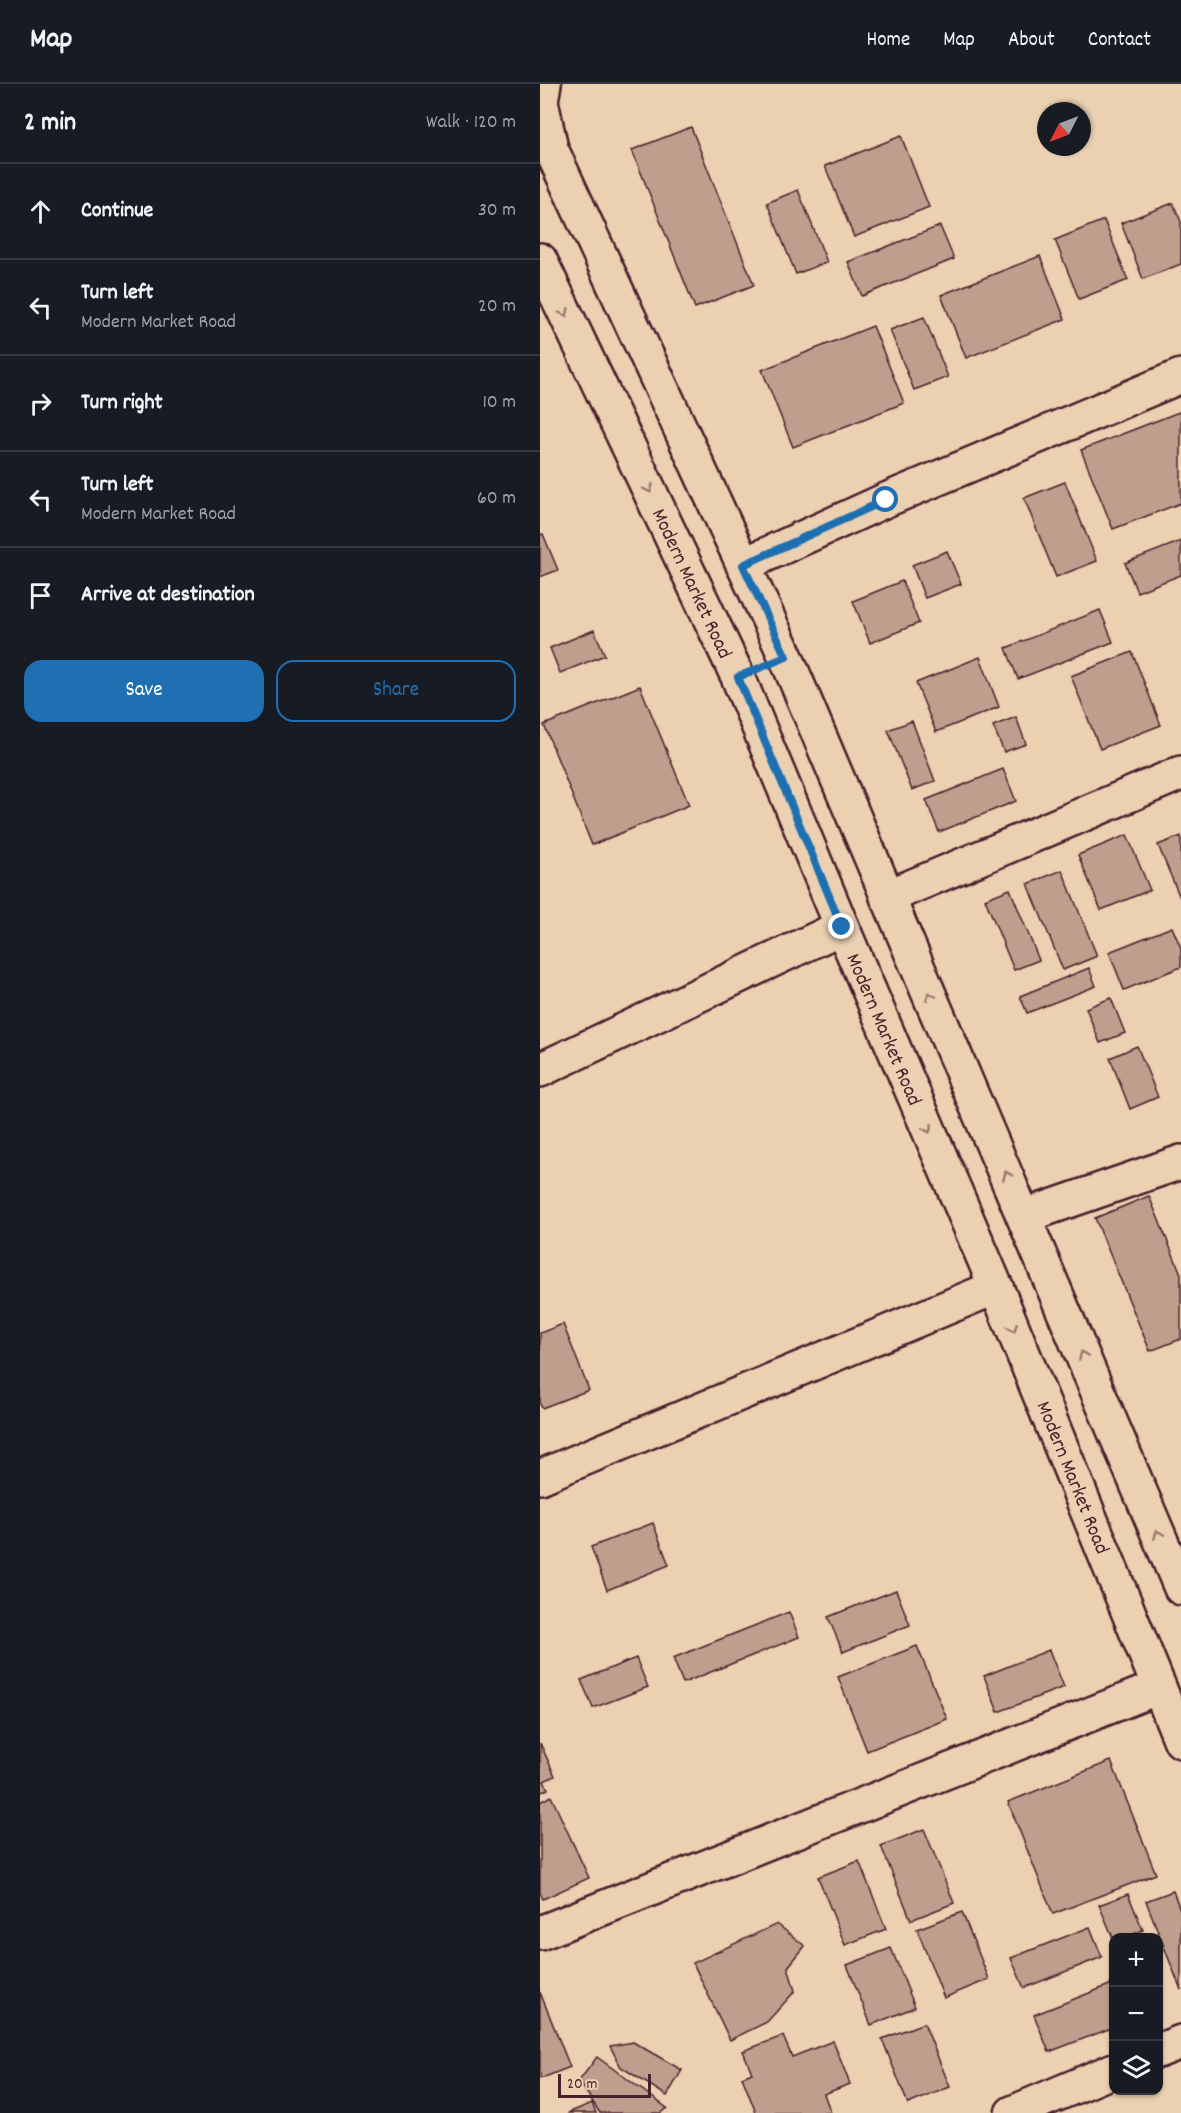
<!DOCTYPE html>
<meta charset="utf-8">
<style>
:root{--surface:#171b24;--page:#242831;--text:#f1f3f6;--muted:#9ea1a6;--line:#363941;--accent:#1f6fb2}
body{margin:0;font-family:Dekko,sans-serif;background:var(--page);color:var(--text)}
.controls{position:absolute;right:18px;bottom:18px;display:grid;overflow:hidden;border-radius:12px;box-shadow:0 2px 4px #0004}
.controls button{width:54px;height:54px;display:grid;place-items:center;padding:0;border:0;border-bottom:2px solid var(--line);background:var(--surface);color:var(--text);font:30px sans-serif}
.compass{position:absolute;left:497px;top:18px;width:54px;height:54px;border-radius:50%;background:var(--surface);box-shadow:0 2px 4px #0004;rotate:228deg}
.scale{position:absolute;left:18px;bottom:15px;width:93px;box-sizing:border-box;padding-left:6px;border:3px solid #4a1f2b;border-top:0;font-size:16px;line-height:21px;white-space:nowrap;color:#4a1f2b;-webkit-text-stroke:4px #ebd0b2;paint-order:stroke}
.stop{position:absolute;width:18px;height:18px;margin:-14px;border:4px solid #1f6fb2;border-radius:50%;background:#fff}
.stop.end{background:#1f6fb2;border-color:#fff;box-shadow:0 2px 6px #0008}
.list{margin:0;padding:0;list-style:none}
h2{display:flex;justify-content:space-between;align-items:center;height:78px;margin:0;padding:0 24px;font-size:26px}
h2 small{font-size:20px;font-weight:400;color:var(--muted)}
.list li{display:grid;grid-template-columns:39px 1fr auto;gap:18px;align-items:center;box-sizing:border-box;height:96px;padding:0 24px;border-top:2px solid var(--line)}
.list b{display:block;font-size:22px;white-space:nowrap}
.list p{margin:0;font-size:20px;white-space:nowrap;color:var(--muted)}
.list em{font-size:20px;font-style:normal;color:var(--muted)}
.actions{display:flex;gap:12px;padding:18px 24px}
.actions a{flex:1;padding:14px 0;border:2px solid var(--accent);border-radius:18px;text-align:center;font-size:21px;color:var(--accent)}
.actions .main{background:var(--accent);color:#fff}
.icon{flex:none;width:33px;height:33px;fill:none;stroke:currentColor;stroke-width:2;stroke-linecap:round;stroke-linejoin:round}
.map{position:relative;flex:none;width:641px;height:2029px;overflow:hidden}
header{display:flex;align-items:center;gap:36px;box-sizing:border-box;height:84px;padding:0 30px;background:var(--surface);border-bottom:2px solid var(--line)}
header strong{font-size:28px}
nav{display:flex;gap:33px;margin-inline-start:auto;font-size:21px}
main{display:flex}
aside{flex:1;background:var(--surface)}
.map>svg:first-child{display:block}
.building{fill:#be9f8d;stroke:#4a1f2b;stroke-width:1.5}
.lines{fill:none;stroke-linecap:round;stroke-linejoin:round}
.street-casing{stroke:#4a1f2b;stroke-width:38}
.secondary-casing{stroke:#4a1f2b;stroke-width:38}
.primary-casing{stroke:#4a1f2b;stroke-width:38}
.street{stroke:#ebd0b2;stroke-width:33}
.secondary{stroke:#ebd0b2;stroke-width:33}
.primary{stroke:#ebd0b2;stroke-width:33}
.oneway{stroke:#9a786e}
.route{stroke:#1f6fb2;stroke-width:8}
.labels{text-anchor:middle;stroke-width:5;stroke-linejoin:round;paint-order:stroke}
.street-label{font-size:21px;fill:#4a1f2b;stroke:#ebd0b2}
</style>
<header>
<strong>Map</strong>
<nav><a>Home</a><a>Map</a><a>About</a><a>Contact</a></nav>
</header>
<main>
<aside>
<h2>2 min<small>Walk · 120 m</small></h2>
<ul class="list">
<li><svg class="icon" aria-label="ahead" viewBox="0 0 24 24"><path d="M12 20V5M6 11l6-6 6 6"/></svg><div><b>Continue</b></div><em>30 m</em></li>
<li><svg class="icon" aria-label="left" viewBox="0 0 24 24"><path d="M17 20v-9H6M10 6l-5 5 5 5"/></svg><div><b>Turn left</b><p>Modern Market Road</p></div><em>20 m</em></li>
<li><svg class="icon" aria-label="right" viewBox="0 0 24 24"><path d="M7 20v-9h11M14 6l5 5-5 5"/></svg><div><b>Turn right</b></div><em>10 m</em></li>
<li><svg class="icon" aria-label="left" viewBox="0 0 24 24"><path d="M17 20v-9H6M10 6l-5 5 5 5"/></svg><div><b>Turn left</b><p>Modern Market Road</p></div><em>60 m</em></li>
<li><svg class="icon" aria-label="arrive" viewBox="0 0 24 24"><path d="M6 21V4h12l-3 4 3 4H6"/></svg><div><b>Arrive at destination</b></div></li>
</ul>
<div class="actions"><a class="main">Save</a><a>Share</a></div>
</aside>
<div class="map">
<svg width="641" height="2029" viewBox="0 0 641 2029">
<rect width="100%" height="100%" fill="#ebd0b2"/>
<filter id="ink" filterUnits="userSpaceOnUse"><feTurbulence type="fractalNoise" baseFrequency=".0167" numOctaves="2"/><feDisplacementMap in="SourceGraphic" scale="12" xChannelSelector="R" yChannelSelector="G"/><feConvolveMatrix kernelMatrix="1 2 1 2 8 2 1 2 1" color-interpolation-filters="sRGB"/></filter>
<g filter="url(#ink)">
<g class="building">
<polygon points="151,43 214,201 155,224 92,66"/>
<polygon points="361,52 389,123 314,153 285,82"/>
<polygon points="258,106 287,178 256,190 227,119"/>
<polygon points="633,119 641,138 641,180 603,195 581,139"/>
<polygon points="564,136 588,196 539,215 515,156"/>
<polygon points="400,142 414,175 322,212 308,178"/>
<polygon points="500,172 525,235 426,274 401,211"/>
<polygon points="384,233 408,293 374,306 350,246"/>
<polygon points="333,242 364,319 253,363 222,286"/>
<polygon points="639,328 641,332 641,419 573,445 541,366"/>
<polygon points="525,398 557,477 516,493 484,414"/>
<polygon points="3,450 18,486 0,493 0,451"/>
<polygon points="641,457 641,491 597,508 585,479"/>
<polygon points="407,467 421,500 385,514 372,481"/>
<polygon points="362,497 379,539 330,559 313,517"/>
<polygon points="560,526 573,558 478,595 466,564"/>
<polygon points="54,546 65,571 20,589 10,564"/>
<polygon points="592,568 621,641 560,665 531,592"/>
<polygon points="440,573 459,623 396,648 376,599"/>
<polygon points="100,602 149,721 52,761 4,641"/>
<polygon points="476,633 486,660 464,668 453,642"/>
<polygon points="372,637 395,697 372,706 348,646"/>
<polygon points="463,685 476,717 399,748 386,716"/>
<polygon points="587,751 610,806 561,826 538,771"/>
<polygon points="641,752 641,816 618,761"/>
<polygon points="522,786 557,872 523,886 488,800"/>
<polygon points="470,805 499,876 474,886 445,815"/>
<polygon points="632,843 641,864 641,883 584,906 569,868"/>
<polygon points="549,884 556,902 487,929 480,912"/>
<polygon points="571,914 585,949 560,959 546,924"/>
<polygon points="597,962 618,1013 590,1025 570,974"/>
<polygon points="609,1112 641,1190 641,1255 610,1267 555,1134"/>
<polygon points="23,1240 49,1306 2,1324 0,1320 0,1249"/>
<polygon points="113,1439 129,1481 67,1506 51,1463"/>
<polygon points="356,1506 370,1541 303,1568 288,1533"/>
<polygon points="249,1528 259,1553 143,1599 133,1574"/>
<polygon points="377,1562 407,1635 327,1667 298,1593"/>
<polygon points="509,1566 524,1603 458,1628 444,1592"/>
<polygon points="96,1574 108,1603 53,1624 41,1596"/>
<polygon points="0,1659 15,1692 4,1697 8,1705 0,1709"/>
<polygon points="571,1677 616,1790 513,1830 468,1718"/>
<polygon points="11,1712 49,1794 3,1815 0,1809 0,1718"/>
<polygon points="384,1745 414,1819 371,1836 341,1762"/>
<polygon points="319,1777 346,1845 305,1861 278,1793"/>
<polygon points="633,1807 641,1828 641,1906 606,1817"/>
<polygon points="588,1810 603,1846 584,1854 574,1854 574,1856 559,1821"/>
<polygon points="422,1828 449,1895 404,1914 377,1845"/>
<polygon points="237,1840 265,1862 248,1883 255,1907 227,1938 190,1956 153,1879"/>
<polygon points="550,1843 562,1873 484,1904 471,1874"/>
<polygon points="351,1864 375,1923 331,1941 307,1881"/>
<polygon points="572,1900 574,1905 574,1943 509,1968 494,1931"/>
<polygon points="0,1908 30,1983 0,1995"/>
<polygon points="384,1939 410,2003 368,2020 342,1955"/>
<polygon points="243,1952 252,1973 293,1957 310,2000 284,2010 291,2029 216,2029 202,1993 212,1989 203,1967"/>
<polygon points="93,1958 142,1986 127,2012 81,1983 70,1962"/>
<polygon points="57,1973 127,2024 120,2029 60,2029 39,1997"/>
<polygon points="52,2019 56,2029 28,2029"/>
</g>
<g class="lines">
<defs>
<g id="street">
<polyline points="203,481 346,416 641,292"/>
<polyline points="347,813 641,689"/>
<polyline points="0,986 302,843"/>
<polyline points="485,1132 641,1078"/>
<polyline points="0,1393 456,1203"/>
<polyline points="0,1849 619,1603"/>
<polyline points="618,1967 641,1958"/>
<polyline points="472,2029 574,1986"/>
</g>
<g id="secondary">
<polyline points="0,41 246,573 641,1504"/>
<polyline points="0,176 198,593 302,843 456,1203 641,1657"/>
</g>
<polyline id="primary" points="4,0 1,17 11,65"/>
</defs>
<use href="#street" class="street-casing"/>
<use href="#secondary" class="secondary-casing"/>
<use href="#primary" class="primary-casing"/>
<use href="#street" class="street"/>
<use href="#secondary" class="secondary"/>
<use href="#primary" class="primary"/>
</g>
<defs><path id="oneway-chevron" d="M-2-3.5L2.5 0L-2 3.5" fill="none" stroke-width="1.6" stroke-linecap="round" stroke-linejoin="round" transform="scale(1.5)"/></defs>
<g class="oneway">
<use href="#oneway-chevron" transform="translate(25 229) rotate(65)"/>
<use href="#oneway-chevron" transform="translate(109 405) rotate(65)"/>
<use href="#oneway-chevron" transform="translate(390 912) rotate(-113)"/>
<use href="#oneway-chevron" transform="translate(388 1045) rotate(67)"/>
<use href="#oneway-chevron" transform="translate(467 1091) rotate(-113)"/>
<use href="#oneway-chevron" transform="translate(473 1244) rotate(68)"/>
<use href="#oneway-chevron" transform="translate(543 1271) rotate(-113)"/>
<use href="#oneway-chevron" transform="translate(618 1450) rotate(-113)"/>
</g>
</g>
<g class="lines" filter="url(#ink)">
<polyline class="route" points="302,843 198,593 246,573 203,481 346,416"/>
</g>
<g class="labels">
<g class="street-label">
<text transform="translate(153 499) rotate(65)" y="7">Modern Market Road</text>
<text transform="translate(345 945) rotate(67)" y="7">Modern Market Road</text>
<text transform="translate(534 1393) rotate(68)" y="7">Modern Market Road</text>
</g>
</g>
</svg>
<div class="controls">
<button>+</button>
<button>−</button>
<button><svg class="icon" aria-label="layers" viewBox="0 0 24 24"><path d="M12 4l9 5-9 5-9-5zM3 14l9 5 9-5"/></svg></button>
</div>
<svg class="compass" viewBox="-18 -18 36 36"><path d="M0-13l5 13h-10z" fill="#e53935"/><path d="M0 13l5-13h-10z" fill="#9ea1a6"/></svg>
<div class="scale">20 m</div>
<div class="stop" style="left:346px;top:416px"></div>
<div class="stop end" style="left:302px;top:843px"></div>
</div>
</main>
